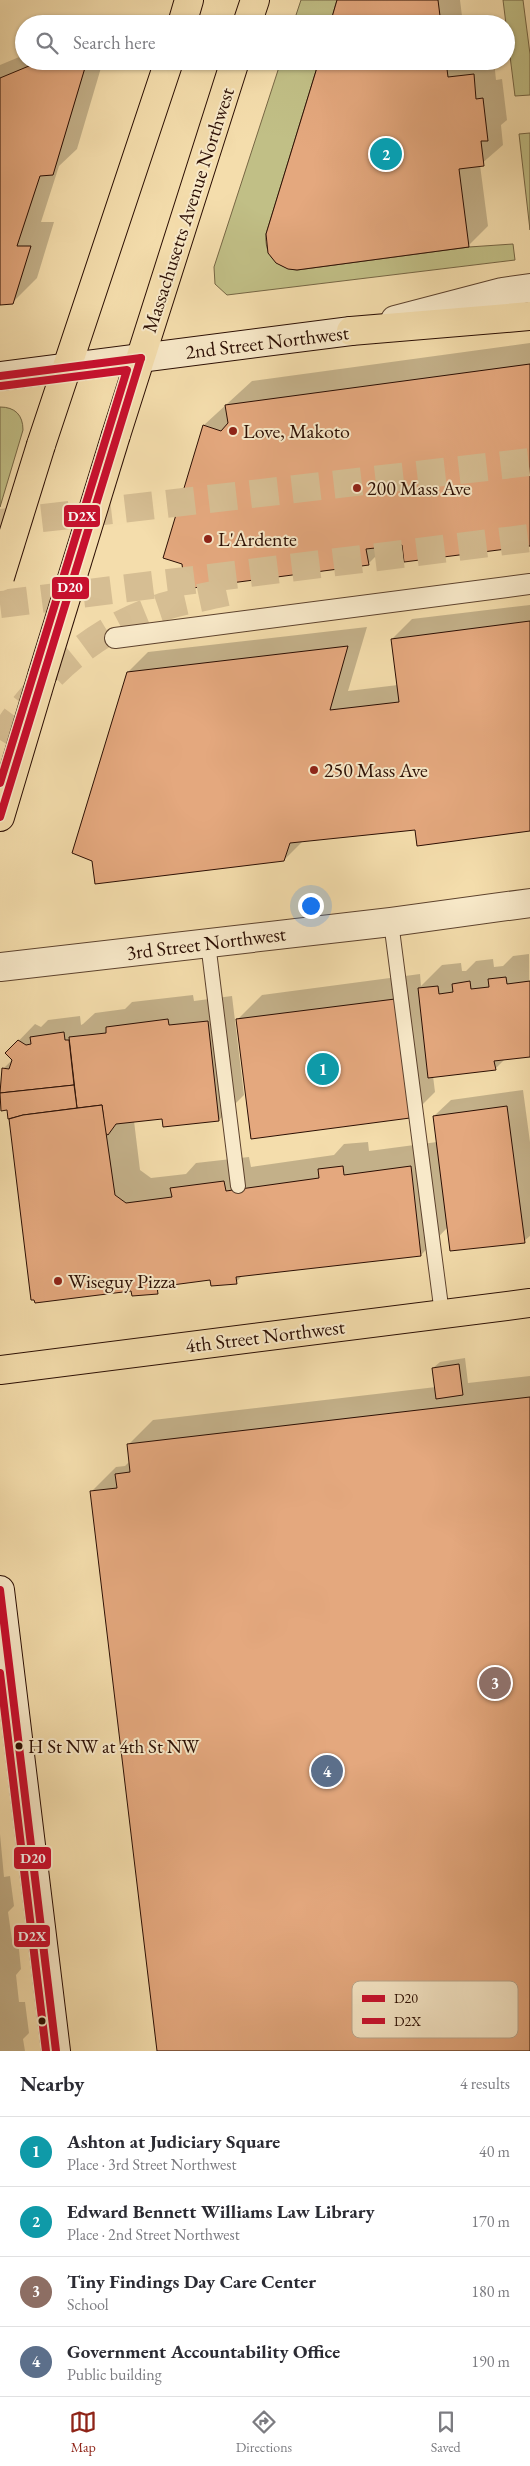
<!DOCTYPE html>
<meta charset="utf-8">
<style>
:root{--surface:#fff;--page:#f7f7f7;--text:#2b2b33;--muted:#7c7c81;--line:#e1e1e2;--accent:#8f2418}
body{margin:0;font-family:"EB Garamond",serif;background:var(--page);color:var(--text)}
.you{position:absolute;left:310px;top:905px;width:18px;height:18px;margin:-12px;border:4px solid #fff;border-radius:50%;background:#1a73e8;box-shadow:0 0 0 8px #1a73e833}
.badge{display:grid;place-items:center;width:32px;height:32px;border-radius:50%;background:var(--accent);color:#fff;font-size:16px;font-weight:700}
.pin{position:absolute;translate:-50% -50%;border:2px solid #fff;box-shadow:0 1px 5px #0006}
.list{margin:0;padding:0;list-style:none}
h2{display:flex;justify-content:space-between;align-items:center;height:65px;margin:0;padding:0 20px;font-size:21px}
h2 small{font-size:16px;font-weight:400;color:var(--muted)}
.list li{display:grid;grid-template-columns:32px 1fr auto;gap:15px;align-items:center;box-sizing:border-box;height:70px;padding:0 20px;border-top:1px solid var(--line)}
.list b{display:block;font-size:19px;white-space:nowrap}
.list p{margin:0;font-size:16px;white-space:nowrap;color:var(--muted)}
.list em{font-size:16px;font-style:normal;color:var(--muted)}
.icon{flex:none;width:28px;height:28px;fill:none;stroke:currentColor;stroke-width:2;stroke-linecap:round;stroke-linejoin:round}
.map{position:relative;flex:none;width:530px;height:2051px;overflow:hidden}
.search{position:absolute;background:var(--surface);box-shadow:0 1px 4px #0004;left:15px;right:15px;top:15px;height:55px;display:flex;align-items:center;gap:12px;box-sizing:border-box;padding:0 18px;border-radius:28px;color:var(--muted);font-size:19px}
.sheet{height:345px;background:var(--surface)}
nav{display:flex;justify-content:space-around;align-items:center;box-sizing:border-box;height:70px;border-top:1px solid var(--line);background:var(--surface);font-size:14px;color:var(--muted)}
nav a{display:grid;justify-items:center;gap:2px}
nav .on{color:var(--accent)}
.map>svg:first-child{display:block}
.green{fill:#c1bf86;stroke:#766644}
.shadow{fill:#0003}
.building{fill:#e4a87e;stroke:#2b0e03}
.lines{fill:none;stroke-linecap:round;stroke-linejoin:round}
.motorway-tunnel{stroke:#d6be93;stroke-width:28;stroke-dasharray:28 14;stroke-linecap:butt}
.service-casing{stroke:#5d422d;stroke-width:16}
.pedestrian-casing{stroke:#5d422d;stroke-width:22}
.tertiary-casing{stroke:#5d422d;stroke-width:30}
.secondary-casing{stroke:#2b0e03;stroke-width:30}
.primary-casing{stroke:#2b0e03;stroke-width:30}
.motorway-casing{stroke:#2b0e03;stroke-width:30}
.service{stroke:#f8e9c9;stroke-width:14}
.pedestrian{stroke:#f8e9c9;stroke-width:20}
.tertiary{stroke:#f8e9c9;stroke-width:28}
.secondary{stroke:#f8e9c9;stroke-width:28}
.primary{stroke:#f4ddac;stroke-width:28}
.motorway{stroke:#f4ddac;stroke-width:28}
.primary-bridge-casing{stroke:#2b0e03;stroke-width:30;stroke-linecap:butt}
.primary-bridge{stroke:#f4ddac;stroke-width:28}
.bus-1-casing{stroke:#f8e9c9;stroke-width:11}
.bus-2-casing{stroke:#f8e9c9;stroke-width:11}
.bus-1{stroke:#c8102e;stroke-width:8}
.bus-2{stroke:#c8102e;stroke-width:8}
.poi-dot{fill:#8f2418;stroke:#f8e9c9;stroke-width:2}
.bus-dot{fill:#2b0e03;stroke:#f8e9c9;stroke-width:2}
.labels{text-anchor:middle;stroke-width:4;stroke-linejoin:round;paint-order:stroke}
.bus-label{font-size:19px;fill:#2b0e03;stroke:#f8e9c9;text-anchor:start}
.street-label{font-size:20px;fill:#2b0e03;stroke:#f8e9c9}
.poi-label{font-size:20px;fill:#2b0e03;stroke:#f8e9c9;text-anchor:start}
.key{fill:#f8e9c9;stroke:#baa78e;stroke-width:1}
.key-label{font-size:14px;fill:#2b0e03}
.line-badge{stroke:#f8e9c9;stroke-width:2}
.badge-label{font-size:14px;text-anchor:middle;font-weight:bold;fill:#fff}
</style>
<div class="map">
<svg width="530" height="2051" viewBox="0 0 530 2051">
<rect width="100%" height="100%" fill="#f4ddac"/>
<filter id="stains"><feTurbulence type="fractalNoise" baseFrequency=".004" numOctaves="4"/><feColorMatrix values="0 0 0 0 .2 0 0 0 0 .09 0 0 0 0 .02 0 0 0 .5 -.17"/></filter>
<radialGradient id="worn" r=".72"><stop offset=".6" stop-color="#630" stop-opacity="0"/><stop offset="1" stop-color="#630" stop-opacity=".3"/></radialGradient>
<g class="green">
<polygon points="301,0 337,0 330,24 293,24"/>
<polygon points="503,0 523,0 530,54 530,95 515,96"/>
<path d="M281 61H319L266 234C264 255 277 268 297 270L469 247 513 244 515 260 227 295 215 284 214 267Z"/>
<polygon points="530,133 530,230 519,134"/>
<path d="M0 407C15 407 23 415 23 430L0 507Z"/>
</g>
<g class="shadow">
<polygon points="339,0 460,0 463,24 331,24"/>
<polygon points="117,16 115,24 99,24"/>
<polygon points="24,55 24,61 103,61 77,149 59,166 41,222 54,222 37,278 12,303 0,304 0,65"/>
<polygon points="320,61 494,61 496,80 502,79 507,120 501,125 503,145 480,165 488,226 468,246"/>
<polygon points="530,343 530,545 403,543 387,545 368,564 204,425 252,381"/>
<polygon points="530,605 530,830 416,828 304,840 284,860 128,672 148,652 367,627 348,691 398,685 392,639 412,619"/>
<polygon points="529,954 530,1056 505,1059 495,1069 433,1076 435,1092 410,1117 237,1020 262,995 420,974 421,986 442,965 461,963 462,971 466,971 476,961 493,959 494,967 503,966 513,956"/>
<polygon points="193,995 194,1001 232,996 244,1095 219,1120 163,1118 134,1121 140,1170 151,1178 186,1174 196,1163 249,1157 251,1167 334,1155 344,1144 368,1142 369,1151 437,1142 434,1116 451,1100 523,1090 530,1142 530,1236 524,1241 448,1227 421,1255 244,1274 236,1282 211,1279 164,1285 157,1292 132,1289 11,1120 14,1116 3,1069 13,1059 7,1053 35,1024 41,1027 48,1020 80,1016 81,1025 83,1024 95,1013 125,1009 132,1002"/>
<polygon points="465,1358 468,1383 530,1376 530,2051 159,2051 91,1492 116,1467 125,1466 130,1461 128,1445 153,1420 436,1387 433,1368 440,1362"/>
<polygon points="0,1834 4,1877 10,1876 14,1906 8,1912 12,1940 18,1940 21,1969 16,1975 19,2002 25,2002 29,2033 23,2039 25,2051 0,2051"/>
</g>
<g class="building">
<polygon points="337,0 438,0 441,24 330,24"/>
<polygon points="41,61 87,61 53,175 40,176 17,246 31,246 13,304 0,305 0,78"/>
<polygon points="319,61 446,61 448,77 474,74 476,99 483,98 488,141 481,141 484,166 459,169 469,247 297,270 288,269 276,263 268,253 266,234"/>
<polygon points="530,364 530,546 404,562 402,545 366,549 369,565 185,589 182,564 163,558 203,425 221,431 228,423 225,405"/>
<polygon points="530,621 530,831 417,846 415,830 290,843 284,861 95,884 92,861 72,853 127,672 348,646 330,710 399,702 391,639"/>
<polygon points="506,977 507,984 530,981 530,1057 494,1061 496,1070 428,1078 418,988 438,986 439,994 453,992 452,984 470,981 471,989 489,987 488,979"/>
<polygon points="395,999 410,1118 251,1139 236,1019"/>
<polygon points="168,1019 169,1025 208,1021 219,1121 163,1127 162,1119 116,1124 108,1135 105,1133 102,1105 77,1108 69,1037 106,1033 106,1027"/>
<polygon points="64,1032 65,1040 69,1040 74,1085 0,1093 2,1068 9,1069 12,1060 5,1053 18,1040 26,1045 31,1044 30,1037"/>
<polygon points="74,1085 77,1108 23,1115 8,1119 7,1110 1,1111 0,1093"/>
<polygon points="102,1105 115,1195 126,1203 172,1197 170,1188 224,1181 226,1191 319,1178 318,1169 343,1166 344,1175 411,1166 421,1256 236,1277 237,1284 211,1286 210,1280 157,1287 158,1294 132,1296 131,1291 35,1303 34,1300 31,1300 9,1119 23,1115"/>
<polygon points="507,1106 525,1243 450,1251 433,1116"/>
<polygon points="459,1364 463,1395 436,1399 432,1368"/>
<polygon points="530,1397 530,2051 157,2051 90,1491 117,1488 115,1474 130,1472 127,1444"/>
</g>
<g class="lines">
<g class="motorway-tunnel">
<polyline points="0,523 530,462"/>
<polyline points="0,604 530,538"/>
<path d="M0 740C39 679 92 630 162 607 185 600 211 596 236 590"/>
</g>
<defs>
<g id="service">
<polyline points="391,922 442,1314"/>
<polyline points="208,943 238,1186"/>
</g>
<polyline id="pedestrian" points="115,638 530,584"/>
<g id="tertiary">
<polyline points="395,320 502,292 530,288"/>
<polyline points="0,967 391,922 530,903"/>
</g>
<g id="secondary">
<polyline points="0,376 351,331"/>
<polyline points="0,1590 56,2051"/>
</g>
<g id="primary">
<polyline points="182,24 189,0"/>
<polyline points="247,24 255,0"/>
<polyline points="116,435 235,61"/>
<polyline points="41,445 169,61"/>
<polyline points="0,817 42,676"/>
<polyline points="0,1370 530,1303"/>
</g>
<polyline id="motorway" points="351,331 530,316"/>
</defs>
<use href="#service" class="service-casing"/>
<use href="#pedestrian" class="pedestrian-casing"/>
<use href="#tertiary" class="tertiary-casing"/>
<use href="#secondary" class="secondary-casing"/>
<use href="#primary" class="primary-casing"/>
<use href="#motorway" class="motorway-casing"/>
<use href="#service" class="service"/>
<use href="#pedestrian" class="pedestrian"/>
<use href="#tertiary" class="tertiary"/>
<use href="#secondary" class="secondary"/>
<use href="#primary" class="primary"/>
<use href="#motorway" class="motorway"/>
<defs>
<g id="primary-bridge">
<polyline points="0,577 41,445"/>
<polyline points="42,676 116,435"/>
</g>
</defs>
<use href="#primary-bridge" class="primary-bridge-casing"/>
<use href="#primary-bridge" class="primary-bridge"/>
<defs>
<g id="bus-1">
<polyline points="0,376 141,358"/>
<polyline points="0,817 141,358"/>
<polyline points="0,1590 56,2051"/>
</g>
<g id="bus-2">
<polyline points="0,783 127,370 1,386"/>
<polyline points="0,1673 46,2051"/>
</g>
</defs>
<use href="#bus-1" class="bus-1-casing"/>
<use href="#bus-2" class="bus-2-casing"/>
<use href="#bus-1" class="bus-1"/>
<use href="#bus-2" class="bus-2"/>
</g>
<g class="poi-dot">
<circle cx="233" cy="431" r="5"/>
<circle cx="357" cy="488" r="5"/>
<circle cx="208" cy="539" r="5"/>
<circle cx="314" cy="770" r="5"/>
<circle cx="58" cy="1281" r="5"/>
</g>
<g class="bus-dot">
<circle cx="19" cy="1746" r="4.5"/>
<circle cx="42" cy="2021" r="4.5"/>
</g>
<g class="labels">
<g class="bus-label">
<text x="28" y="1753">H St NW at 4th St NW</text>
</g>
<g class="street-label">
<text transform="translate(188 210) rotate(-72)" y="7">Massachusetts Avenue Northwest</text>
<text transform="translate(267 342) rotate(-7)" y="7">2nd Street Northwest</text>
<text transform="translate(206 943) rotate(-7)" y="7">3rd Street Northwest</text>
<text transform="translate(265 1336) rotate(-7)" y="7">4th Street Northwest</text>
</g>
<g class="poi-label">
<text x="243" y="438">Love, Makoto</text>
<text x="367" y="495">200 Mass Ave</text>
<text x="218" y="546">L'Ardente</text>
<text x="324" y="777">250 Mass Ave</text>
<text x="68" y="1288">Wiseguy Pizza</text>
</g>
</g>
<rect x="352" y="1981" width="166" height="57" rx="8" class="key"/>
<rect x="362" y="1995" width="23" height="7" fill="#c8102e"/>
<rect x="362" y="2018" width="23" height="6" fill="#c8102e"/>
<g class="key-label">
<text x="394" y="2003">D20</text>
<text x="394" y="2026">D2X</text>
</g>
<g class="line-badge">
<rect x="63" y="504" width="38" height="24" rx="5" fill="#c8102e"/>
<rect x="51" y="576" width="39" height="24" rx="5" fill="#c8102e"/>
<rect x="13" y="1846" width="39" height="24" rx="5" fill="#c8102e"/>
<rect x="13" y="1924" width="38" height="24" rx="5" fill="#c8102e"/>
</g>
<g class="badge-label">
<text x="82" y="521">D2X</text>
<text x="70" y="592">D20</text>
<text x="33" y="1863">D20</text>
<text x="32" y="1941">D2X</text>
</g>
<rect width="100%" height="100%" filter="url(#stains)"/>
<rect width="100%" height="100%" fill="url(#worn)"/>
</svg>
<div class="you"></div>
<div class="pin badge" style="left:323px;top:1069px;background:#0f9aa8">1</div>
<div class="pin badge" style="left:386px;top:154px;background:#0f9aa8">2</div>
<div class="pin badge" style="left:495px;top:1683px;background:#8d6e63">3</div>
<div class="pin badge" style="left:327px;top:1771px;background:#5c6f8a">4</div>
<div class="search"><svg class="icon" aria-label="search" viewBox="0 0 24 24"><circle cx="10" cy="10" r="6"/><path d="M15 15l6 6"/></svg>Search here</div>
</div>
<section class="sheet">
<h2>Nearby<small>4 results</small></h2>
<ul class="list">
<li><span class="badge" style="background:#0f9aa8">1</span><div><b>Ashton at Judiciary Square</b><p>Place · 3rd Street Northwest</p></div><em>40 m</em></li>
<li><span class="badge" style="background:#0f9aa8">2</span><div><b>Edward Bennett Williams Law Library</b><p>Place · 2nd Street Northwest</p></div><em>170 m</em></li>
<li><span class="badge" style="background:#8d6e63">3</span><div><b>Tiny Findings Day Care Center</b><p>School</p></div><em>180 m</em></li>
<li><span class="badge" style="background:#5c6f8a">4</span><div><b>Government Accountability Office</b><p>Public building</p></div><em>190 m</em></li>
</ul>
</section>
<nav>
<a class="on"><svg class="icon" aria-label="map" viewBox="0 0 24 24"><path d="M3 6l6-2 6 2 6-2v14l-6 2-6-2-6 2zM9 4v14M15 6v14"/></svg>Map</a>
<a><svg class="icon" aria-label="directions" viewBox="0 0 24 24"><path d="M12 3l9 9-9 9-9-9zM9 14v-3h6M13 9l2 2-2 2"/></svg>Directions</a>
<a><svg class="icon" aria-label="saved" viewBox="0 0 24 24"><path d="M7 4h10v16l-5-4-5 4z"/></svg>Saved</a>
</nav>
